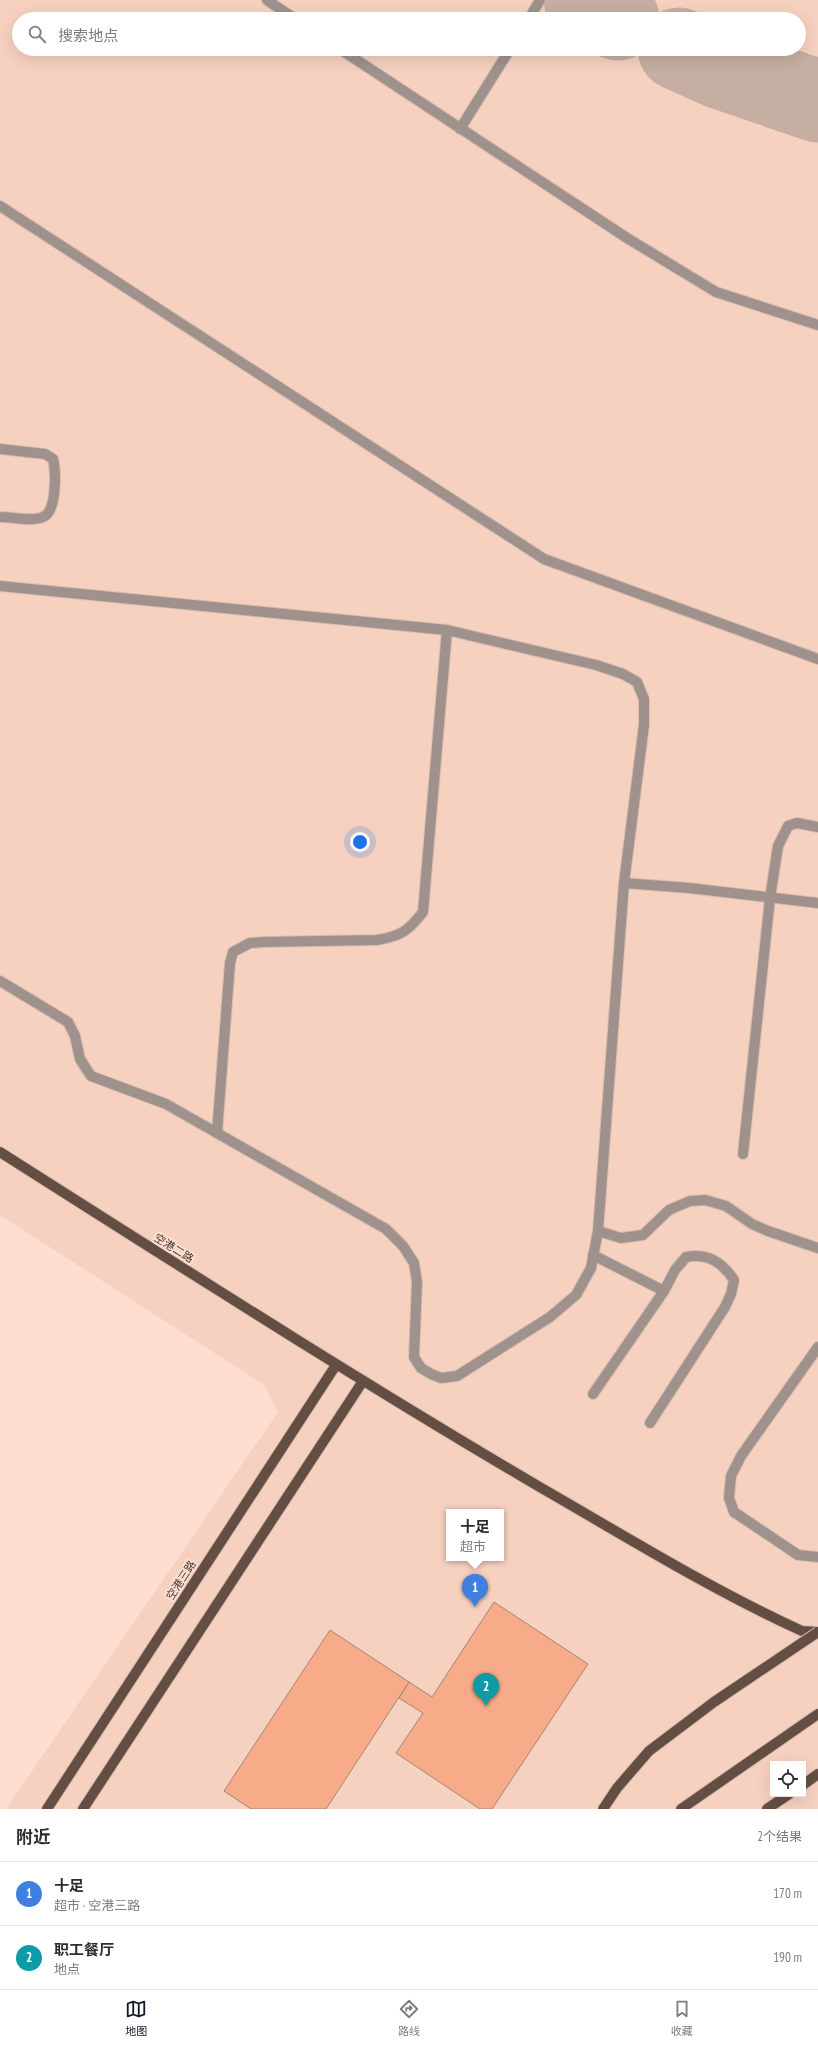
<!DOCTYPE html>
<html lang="zh">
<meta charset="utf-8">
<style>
:root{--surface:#fff;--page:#f7f7f7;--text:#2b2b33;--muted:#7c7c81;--line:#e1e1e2;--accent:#111827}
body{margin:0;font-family:"PT Sans Narrow","Noto Sans SC",sans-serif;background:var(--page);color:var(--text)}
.controls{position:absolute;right:12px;bottom:12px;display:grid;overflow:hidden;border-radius:0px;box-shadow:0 4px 16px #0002}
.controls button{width:36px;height:36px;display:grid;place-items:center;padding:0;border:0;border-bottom:1px solid var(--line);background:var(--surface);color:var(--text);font:20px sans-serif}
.you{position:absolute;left:360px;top:842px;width:14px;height:14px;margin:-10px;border:3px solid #fff;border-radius:50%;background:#1a73e8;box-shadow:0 0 0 6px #1a73e833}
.badge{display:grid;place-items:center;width:26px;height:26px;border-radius:50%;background:var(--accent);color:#fff;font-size:13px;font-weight:700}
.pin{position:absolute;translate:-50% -33px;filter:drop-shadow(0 1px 2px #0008)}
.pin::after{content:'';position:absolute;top:21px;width:14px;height:12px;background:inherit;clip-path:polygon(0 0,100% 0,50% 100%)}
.popup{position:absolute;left:446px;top:1509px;width:58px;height:52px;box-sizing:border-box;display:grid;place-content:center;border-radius:0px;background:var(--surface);filter:drop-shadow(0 1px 3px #0005);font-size:13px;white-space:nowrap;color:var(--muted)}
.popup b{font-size:15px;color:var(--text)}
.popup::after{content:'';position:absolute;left:50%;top:100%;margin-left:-8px;border:8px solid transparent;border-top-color:var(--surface)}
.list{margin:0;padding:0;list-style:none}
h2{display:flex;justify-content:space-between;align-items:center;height:52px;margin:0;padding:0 16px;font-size:17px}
h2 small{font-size:13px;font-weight:400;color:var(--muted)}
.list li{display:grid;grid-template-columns:26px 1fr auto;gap:12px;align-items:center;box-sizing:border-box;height:64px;padding:0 16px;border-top:1px solid var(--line)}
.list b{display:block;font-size:15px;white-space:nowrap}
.list p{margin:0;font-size:13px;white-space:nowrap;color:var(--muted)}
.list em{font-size:13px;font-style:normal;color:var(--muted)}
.icon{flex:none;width:22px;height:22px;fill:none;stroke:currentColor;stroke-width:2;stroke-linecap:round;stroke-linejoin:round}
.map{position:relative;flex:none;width:818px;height:1809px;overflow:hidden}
.search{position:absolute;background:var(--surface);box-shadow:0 4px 16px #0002;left:12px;right:12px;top:12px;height:44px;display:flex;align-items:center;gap:10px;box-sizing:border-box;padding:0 14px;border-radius:22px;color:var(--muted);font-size:15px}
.sheet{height:180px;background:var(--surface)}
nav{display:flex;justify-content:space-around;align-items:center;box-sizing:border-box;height:56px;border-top:1px solid var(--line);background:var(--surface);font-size:11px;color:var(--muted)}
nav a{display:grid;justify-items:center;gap:2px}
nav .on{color:var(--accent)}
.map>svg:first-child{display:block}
.built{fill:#f6d1bf;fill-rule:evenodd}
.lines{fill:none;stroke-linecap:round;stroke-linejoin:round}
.taxiway{stroke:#c7aea2;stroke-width:83}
.building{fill:#f8ab88;stroke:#a28679}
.minor-casing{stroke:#d8bdb0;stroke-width:12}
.major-casing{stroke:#d8bdb0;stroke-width:12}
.minor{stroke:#9f928c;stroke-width:10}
.major{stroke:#644e44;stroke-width:10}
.major-bridge-casing{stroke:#d8bdb0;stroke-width:12;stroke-linecap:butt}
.major-bridge{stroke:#644e44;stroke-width:10}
.labels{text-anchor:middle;stroke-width:4;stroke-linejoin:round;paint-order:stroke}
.street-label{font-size:11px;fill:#443832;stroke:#fdded0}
</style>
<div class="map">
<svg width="818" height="1809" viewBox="0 0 818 1809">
<rect width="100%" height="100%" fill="#fdded0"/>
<path class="built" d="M0 0H818V1809H6L278 1412 264 1385 0 1215ZM19 19H799V49H19ZM449 1512H501V1558H449ZM773 1764H803V1794H773Z"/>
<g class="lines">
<g class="taxiway">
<polyline points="585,0 601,12 618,19"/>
<polyline points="679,49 719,67 818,101"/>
</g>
</g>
<g class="building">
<polygon points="494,1602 588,1664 492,1809 480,1809 396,1753 423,1713 399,1698 409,1682 432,1697"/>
<polygon points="330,1630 409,1682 326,1809 251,1809 224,1791"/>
</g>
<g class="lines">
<defs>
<g id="minor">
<polyline points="267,0 295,19"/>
<polyline points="529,19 540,0"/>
<polyline points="340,49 627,238 716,292 818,325"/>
<polyline points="460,129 510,49"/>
<polyline points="0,206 544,559 818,659"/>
<path d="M0 449 45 454 53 459C56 471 57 512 43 517 31 522 13 517 0 517"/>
<polyline points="0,586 447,630 596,665 623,674 637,682 644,699 644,725 624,883 598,1231 591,1268 576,1295 550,1317 457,1376 441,1378 431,1374 421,1368 414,1357 417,1282 414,1263 403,1246 386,1229 166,1104 91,1076 80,1059 75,1036 68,1022 0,981"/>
<polyline points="624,883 689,888 818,903"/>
<path d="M217 1133 230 963 233 952 250 943 263 942 377 940C401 936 408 931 423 912L447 630"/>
<polyline points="743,1154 770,898 778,846 788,826 797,823 818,827"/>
<polyline points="598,1231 621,1238 643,1235 669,1210 690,1201 705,1200 726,1206 752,1224 768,1231 818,1248"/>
<polyline points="593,1255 664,1291 593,1394"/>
<polyline points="818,1347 741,1456 731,1476 729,1498 734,1512 798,1555 818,1557"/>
<path d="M650 1423 725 1307 731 1294 734 1280C722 1262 708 1253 686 1257L675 1270 664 1291"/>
</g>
<g id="major">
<path d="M0 1152C178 1265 356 1379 538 1486 625 1536 710 1589 802 1631L818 1632"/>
<polyline points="803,1785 818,1774"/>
<polyline points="47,1809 336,1365"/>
<polyline points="83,1809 363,1381"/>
<polyline points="681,1809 818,1714"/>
<polyline points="767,1809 789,1794"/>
</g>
</defs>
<use href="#minor" class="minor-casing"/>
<use href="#major" class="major-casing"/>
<use href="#minor" class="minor"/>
<use href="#major" class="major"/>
<defs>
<polyline id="major-bridge" points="603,1809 617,1788 649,1751 714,1702 818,1632"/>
</defs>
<use href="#major-bridge" class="major-bridge-casing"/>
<use href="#major-bridge" class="major-bridge"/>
</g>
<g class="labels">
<g class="street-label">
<text transform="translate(174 1248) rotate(32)" y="4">空港二路</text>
<text transform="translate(181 1580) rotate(-57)" y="4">空港三路</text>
</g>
</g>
</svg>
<div class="controls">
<button><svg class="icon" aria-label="locate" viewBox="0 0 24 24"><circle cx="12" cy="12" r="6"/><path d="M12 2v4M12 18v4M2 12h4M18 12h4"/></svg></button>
</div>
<div class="you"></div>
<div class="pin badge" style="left:475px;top:1607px;background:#3f7fe0">1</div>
<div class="popup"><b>十足</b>超市</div>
<div class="pin badge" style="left:486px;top:1706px;background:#0f9aa8">2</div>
<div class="search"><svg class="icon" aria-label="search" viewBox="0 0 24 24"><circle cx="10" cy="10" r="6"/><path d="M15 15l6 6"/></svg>搜索地点</div>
</div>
<section class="sheet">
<h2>附近<small>2个结果</small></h2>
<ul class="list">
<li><span class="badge" style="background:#3f7fe0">1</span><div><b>十足</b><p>超市 · 空港三路</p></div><em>170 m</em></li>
<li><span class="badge" style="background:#0f9aa8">2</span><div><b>职工餐厅</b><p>地点</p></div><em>190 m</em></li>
</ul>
</section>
<nav>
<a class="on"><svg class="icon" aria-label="map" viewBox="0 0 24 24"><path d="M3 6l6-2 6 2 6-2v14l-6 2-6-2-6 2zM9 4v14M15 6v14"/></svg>地图</a>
<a><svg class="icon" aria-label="directions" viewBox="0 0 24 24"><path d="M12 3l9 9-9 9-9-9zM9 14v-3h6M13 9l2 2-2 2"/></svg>路线</a>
<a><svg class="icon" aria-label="saved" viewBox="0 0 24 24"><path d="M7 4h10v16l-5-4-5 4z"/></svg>收藏</a>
</nav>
